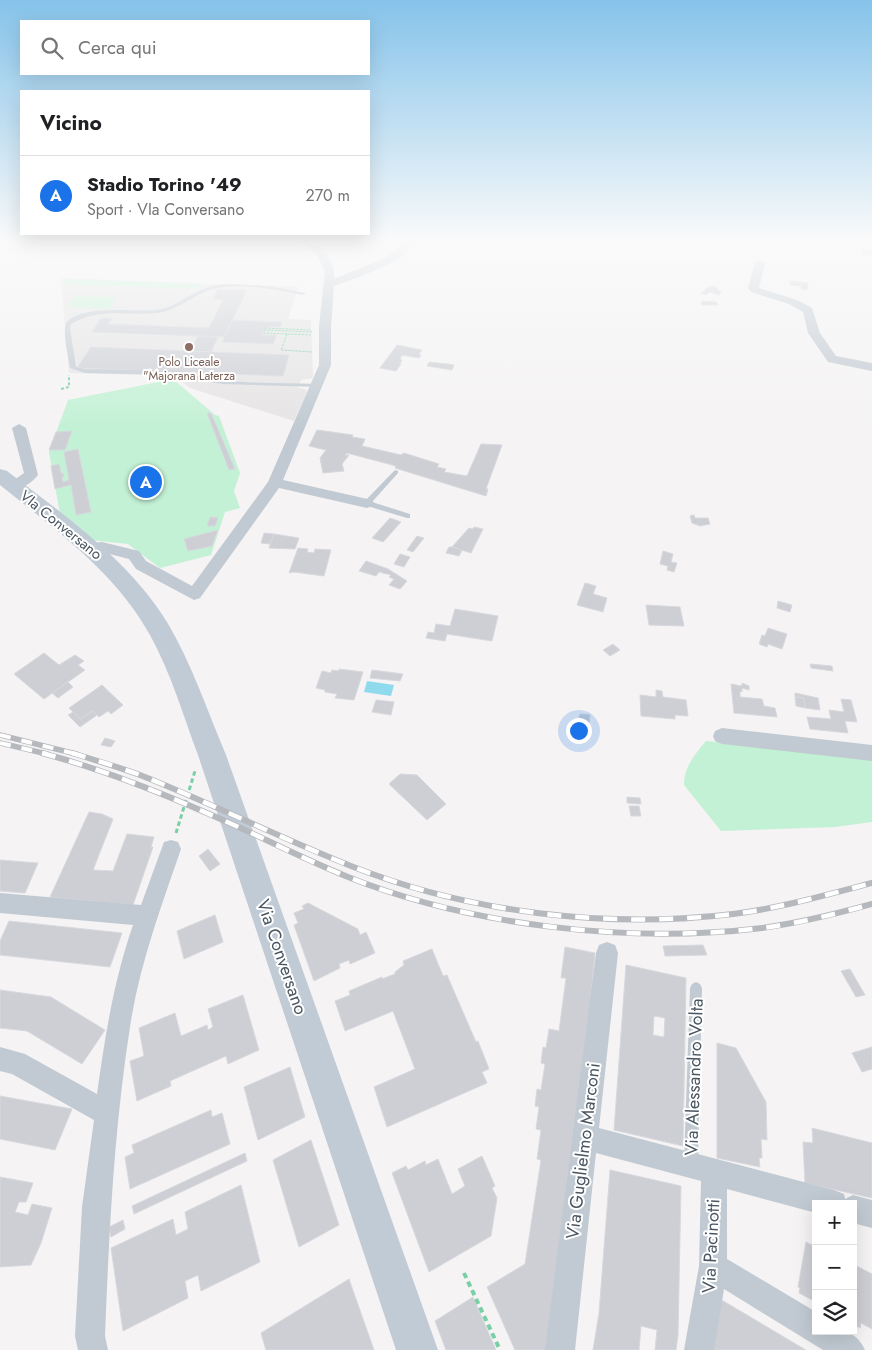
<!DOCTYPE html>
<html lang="it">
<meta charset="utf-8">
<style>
:root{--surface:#fff;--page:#f2f2f2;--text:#202124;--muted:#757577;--line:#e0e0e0;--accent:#1a73e8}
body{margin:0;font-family:Jost,sans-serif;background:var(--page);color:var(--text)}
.controls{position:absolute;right:15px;bottom:15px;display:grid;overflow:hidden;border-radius:0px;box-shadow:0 5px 20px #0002}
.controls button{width:45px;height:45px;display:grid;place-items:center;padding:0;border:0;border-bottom:1px solid var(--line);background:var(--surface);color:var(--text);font:25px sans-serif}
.you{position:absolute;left:578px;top:730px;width:18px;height:18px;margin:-12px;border:4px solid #fff;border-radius:50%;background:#1a73e8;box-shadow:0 0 0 8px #1a73e833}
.badge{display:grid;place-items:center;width:32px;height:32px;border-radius:50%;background:var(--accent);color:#fff;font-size:16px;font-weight:700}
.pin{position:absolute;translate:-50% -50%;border:2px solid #fff;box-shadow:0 1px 5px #0006}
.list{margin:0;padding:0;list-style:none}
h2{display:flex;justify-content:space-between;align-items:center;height:65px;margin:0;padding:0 20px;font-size:21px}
h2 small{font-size:16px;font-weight:400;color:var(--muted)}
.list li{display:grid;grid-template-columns:32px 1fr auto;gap:15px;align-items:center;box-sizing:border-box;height:80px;padding:0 20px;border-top:1px solid var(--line)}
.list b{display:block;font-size:19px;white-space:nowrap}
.list p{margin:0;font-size:16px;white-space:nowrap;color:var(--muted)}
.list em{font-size:16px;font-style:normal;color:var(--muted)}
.icon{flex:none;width:28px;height:28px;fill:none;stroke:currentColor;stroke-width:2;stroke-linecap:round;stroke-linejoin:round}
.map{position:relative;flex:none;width:872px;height:1350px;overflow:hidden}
.search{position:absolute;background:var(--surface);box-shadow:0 5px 20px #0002;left:20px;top:20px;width:350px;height:55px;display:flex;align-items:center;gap:12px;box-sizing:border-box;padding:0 18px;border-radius:0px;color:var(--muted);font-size:19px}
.panel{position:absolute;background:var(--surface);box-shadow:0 5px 20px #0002;left:20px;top:90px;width:350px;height:145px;border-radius:0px}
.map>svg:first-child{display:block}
.education{fill:#e6e4e5}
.green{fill:#c3f1d5}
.water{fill:#90daee}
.building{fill:#cdcfd5;stroke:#d7d9de;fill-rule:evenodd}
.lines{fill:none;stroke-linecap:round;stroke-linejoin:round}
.path-far3{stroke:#7ad0a6;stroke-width:1;stroke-dasharray:2.5 1;stroke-linecap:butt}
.path-far2{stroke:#7ad0a6;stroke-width:2;stroke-dasharray:3 2;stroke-linecap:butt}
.path-far1{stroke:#7ad0a6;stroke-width:3;stroke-dasharray:4.5 3;stroke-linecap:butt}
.path{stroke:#7ad0a6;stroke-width:4;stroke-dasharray:5.5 4;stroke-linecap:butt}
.lane{fill:#c1cad2;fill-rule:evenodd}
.street{fill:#c1cad2;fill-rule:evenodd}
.secondary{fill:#c1cbd6;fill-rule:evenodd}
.rail-far1-casing{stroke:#b5b8bd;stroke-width:5.5}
.rail-casing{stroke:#b5b8bd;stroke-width:6}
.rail-far1{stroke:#fff;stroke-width:4;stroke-dasharray:11;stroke-linecap:butt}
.rail{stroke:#fff;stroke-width:4.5;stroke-dasharray:14;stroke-linecap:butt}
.education-dot{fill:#8d6e63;stroke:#fff;stroke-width:2}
.labels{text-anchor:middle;stroke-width:4;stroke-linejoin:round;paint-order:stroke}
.far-education-label{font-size:12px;fill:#785e54;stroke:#fff}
.street-label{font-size:15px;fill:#4a5661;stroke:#fff}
.near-street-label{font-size:18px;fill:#4a5661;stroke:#fff}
</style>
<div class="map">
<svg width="872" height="1350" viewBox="0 0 872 1350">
<rect width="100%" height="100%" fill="#f5f3f3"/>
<polygon class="education" points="61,278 298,287 288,319 311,320 313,378 301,380 298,388 305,389 307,392 294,421 190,388 175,376 69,373"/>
<g class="green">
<polygon points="67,279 201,284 198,289 63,284"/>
<polygon points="76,296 117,297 109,309 67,307"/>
<polygon points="173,379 215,415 219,416 240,473 234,491 240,508 225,512 211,555 160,568 128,544 91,540 60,514 49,452 68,400"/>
<path d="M706 741 872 756V822L835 827 721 831 684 785C684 767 695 754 706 741Z"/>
</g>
<polygon class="water" points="367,681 394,685 391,696 364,692"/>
<g class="building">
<polygon points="805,239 827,239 826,245 804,242"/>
<polygon points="790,281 808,283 807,290 801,289 801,286 790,285"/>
<polygon points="712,286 718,288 717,289 721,292 719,295 709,292 707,295 701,293 707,288"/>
<polygon points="218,289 247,290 224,337 92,332 101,318 112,318 108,324 209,328 223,300 213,299"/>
<polygon points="703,301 716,302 718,305 702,305 701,302"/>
<polygon points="233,320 282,322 280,327 266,327 262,335 277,335 273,344 222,342"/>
<polygon points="198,336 218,337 211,352 191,351"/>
<polygon points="397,345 422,350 419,354 421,355 419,358 402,355 400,359 402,360 400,364 401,364 396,371 380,368"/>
<polygon points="91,347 289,355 283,376 77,368"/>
<polygon points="429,362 448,364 454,365 452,370 427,366"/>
<polygon points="207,413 211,413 235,469 229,470"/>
<polygon points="317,430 353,435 352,437 365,439 362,446 401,455 404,453 439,464 437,467 446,469 444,472 467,476 481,444 502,445 486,489 488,489 486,496 395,468 396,466 347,453 345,455 349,455 342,464 344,471 323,473 320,458 326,450 309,446"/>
<polygon points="72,431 65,450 49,450 56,432"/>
<polygon points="78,449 91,512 76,515 71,485 55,489 51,466 59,464 61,473 63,473 64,477 62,477 63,482 69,480 64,452"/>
<polygon points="694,515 695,518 708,518 710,524 700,526 692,523 690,516"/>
<polygon points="210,517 218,518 215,526 207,526"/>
<polygon points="390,518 401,522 383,542 372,538"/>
<polygon points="474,527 483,529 471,553 452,547 469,528 473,529"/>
<polygon points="218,530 212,546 188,551 184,539"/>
<polygon points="264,533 274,534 270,544 261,543"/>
<polygon points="274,534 299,538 295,549 269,548"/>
<polygon points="417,536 424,538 413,552 407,550"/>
<polygon points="449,547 452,547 462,550 459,556 446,553"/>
<polygon points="298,548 308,549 307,552 314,553 315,549 331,550 324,576 294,572 289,573"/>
<polygon points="663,551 673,554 671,562 677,563 674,572 667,570 668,566 660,564"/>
<polygon points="400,554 410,557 404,567 394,564"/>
<polygon points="366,561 388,569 407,581 400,589 389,585 394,579 389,577 391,575 379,572 376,576 359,571"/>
<polygon points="585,583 596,586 593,594 607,598 603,612 577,605"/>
<polygon points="778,601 792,605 790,612 777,608"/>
<polygon points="646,605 680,607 684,626 649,625"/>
<polygon points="455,609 498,616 492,641 447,634 445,641 426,638 428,632 434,633 436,624 450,626"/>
<polygon points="768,628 787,634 782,649 768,644 767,647 759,644 762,635 765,636"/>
<polygon points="613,644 620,650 610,656 603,650"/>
<polygon points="44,653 59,665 75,655 84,661 78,665 85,670 44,699 14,674"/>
<polygon points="810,664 832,666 833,671 811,668"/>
<polygon points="339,669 363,672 354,700 335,698 337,694 325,692 325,690 316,688 322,671 331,673 332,670 339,671"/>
<polygon points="372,670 403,674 400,681 370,678"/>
<polygon points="68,682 73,687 58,698 52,693"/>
<polygon points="742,683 749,686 749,690 742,688 742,692 740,691 740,697 762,699 764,706 775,708 777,717 734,713 731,684 742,686"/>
<polygon points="102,685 123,705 111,714 108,711 99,717 93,711 80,719 69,708"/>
<polygon points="656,690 662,691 663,697 686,700 688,716 675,715 675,719 641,716 640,695 656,697"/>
<polygon points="795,693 818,698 820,710 805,708 804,698 795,697"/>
<polygon points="795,697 804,698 805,708 796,706"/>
<polygon points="841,699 851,700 857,722 845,721 848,733 810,729 807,717 831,719 829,710 844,712"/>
<polygon points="376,700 394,702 391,715 372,712"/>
<polygon points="93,711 97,715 80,727 68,715 73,712 80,719"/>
<polygon points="580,714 590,715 588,732 577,729"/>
<polygon points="105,738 115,741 111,747 101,745"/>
<polygon points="400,774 417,775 446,804 427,820 389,784"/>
<polygon points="627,797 640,798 641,804 627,803"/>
<polygon points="629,806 639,806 641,816 631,816"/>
<polygon points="89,812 102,814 113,819 93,870 113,871 127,834 154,837 151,847 153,847 133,905 50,897"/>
<polygon points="208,849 220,864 210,871 199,856"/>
<polygon points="0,860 38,863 25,893 0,891"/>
<polygon points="308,903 358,929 360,935 366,932 375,953 350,964 349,960 339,964 340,968 314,981 294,925 298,923 294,913 304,909 302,906"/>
<polygon points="215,915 223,942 184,959 177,931"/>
<polygon points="9,921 122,933 110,967 0,955 0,941"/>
<polygon points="703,945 707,955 665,956 663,946"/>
<polygon points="565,947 595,953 562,1299 552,1350 515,1350 487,1287 525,1264 541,1160 537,1159 541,1130 536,1129 539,1107 535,1106 537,1089 541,1090 545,1064 541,1063 543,1047 546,1048 549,1029 559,1031 566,978 561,978"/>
<polygon points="432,949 443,976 447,975 476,1042 478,1041 489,1069 482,1072 487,1083 387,1127 374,1087 415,1069 393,1011 345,1031 335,1001 350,995 349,991 382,977 382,979 395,974 395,972 404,965 403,961"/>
<path d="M626 965 686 978 683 1146 614 1130ZM654 1016 665 1018 664 1037 653 1035Z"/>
<polygon points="850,969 865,995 856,997 841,971"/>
<polygon points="0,990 51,997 105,1030 82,1064 27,1031 0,1028"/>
<polygon points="243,995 259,1050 228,1064 226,1056 170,1081 171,1086 137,1101 130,1061 144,1056 139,1028 175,1013 181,1036 207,1025 208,1030 213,1027 208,1009"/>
<polygon points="717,1043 736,1048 766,1102 767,1140 761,1139 762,1158 759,1158 760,1167 717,1158"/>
<polygon points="872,1047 872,1069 862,1072 852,1053"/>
<polygon points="290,1067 305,1117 258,1140 244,1087"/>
<polygon points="0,1096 72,1109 55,1150 0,1139"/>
<polygon points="211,1110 212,1117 222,1113 230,1144 130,1189 125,1157 134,1153 132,1145"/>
<polygon points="812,1128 872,1143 872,1198 805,1183 803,1142 813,1143"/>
<polygon points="311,1140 339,1225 299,1247 273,1160"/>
<polygon points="245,1153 247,1161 134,1214 132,1206"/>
<polygon points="482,1156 495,1186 492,1188 497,1198 491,1236 429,1272 392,1173 406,1166 408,1170 425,1161 426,1165 438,1159 452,1194 465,1186 458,1169"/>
<polygon points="610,1170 681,1186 678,1336 676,1350 655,1350 657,1330 641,1326 639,1350 593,1350 599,1313"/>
<polygon points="0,1177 33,1183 26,1202 19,1202 15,1212 28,1215 32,1204 52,1208 41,1243 31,1265 0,1267"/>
<polygon points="241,1185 260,1262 201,1291 198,1275 185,1281 188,1298 123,1331 111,1248 173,1219 176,1235 188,1229 185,1212"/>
<polygon points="123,1220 125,1229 111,1237 109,1227"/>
<polygon points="806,1242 816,1247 814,1301 799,1293 800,1288 798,1287"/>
<polygon points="853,1264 872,1274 872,1329 861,1323 860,1328 853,1324"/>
<polygon points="349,1279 374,1350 266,1350 261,1333"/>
<polygon points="473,1297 496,1350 446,1350 435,1321"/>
<polygon points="720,1299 806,1350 712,1350"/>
</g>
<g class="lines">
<g class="path-far3">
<polyline points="265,328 311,330"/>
<polyline points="264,330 313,332"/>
<polyline points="263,333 312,335"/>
<polyline points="287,334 281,350 312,352"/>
</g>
<polyline class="path-far2" points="61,389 69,387 69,375"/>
<polyline class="path-far1" points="176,833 195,771"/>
<polyline class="path" points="464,1273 500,1350"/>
<g class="lane">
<polygon points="857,239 861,239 867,254 863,253"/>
<path d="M229 284 268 286 306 293 303 295C275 289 235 281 207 291 190 298 177 310 158 313 127 316 100 307 71 324L70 328 76 367 85 369 181 371C224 386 272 382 317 384L320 386 319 387 223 384 189 379 180 375 85 373 70 368C69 359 61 329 67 322 82 304 135 312 157 310 173 308 185 297 199 291 209 286 219 285 229 284Z"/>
<polygon points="396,470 398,471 398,473 372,502 410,514 410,518 407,518 364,505 363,503 394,471"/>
<polygon points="696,982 700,984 702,988 698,1163 696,1168 691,1170 686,1168 684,1163 690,988 692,984"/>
</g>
<g class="street">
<path d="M299 239C318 239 336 259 334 279L383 259 410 239H420C399 265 364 275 334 286L331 326V365L283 480 372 500 374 503 372 506 367 508 279 488 200 598 194 600 136 569 129 559 102 552H84L81 548 84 544 102 542 139 551 146 561 192 586 268 482 319 365V326L325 271 317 255Z"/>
<polygon points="865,250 872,250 872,256 862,255 862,251"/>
<polygon points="760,260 765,263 759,288 797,300 812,308 820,333 836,356 872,363 872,371 828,362 808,333 803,312 789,304 751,292 748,288 755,263"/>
<path d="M19 424 26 428 38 475C32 483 18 492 8 489L6 486 24 473 12 428Z"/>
<polygon points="722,728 872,745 872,761 722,744 715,741 713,736 715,731"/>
<path d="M171 840 178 842 181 849C161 907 139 966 130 1027 114 1129 109 1233 105 1336L108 1350H78L75 1336 82 1207 94 1120 12 1074 0 1071V1047L25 1054 97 1094C105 1036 114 980 133 925L0 913V893L141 905 164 842Z"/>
<path d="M607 942 615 945 618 953 599 1128 834 1190 844 1194 845 1199 853 1195 872 1200V1228L853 1223V1204H816V1213L727 1189V1259L816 1312V1331C837 1331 855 1327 865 1350H823L724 1289 714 1350H684L699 1266 701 1181 596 1153 575 1350H545L596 953 599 945Z"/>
</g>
<path class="secondary" d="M0 469 7 471C65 516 128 559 167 622 192 664 207 710 226 755L438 1350H396L198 755C183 715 171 673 150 635 115 572 55 529 0 485Z"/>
<defs>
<g id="rail-far1">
<polyline points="0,735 76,754"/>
<polyline points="0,743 47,754"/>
</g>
<g id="rail">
<path d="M42 753C112 772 179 800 245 830 279 846 313 863 348 877 471 926 630 944 762 928 799 923 836 914 872 904"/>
<path d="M72 753C95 760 118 767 140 775 211 803 280 838 351 866 469 913 608 929 733 914 780 908 826 895 872 883"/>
</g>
</defs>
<use href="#rail-far1" class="rail-far1-casing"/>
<use href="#rail" class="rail-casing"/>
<use href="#rail-far1" class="rail-far1"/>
<use href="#rail" class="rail"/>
</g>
<linearGradient id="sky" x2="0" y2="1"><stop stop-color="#85c3ea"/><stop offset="0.56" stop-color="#fafafa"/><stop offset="1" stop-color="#fafafa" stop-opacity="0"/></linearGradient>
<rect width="872" height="428" fill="url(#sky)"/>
<circle class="education-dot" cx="189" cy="347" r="5"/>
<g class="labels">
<g class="far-education-label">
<text x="189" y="366">Polo Liceale<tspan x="189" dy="14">"Majorana Laterza</tspan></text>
</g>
<g class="street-label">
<text transform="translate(61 525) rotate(39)" y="5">VIa Conversano</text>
</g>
<g class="near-street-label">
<text transform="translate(282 957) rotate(71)" y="6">Via Conversano</text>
<text transform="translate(694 1077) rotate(-88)" y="6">Via Alessandro Volta</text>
<text transform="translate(583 1151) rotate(-83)" y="6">Via Guglielmo Marconi</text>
<text transform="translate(711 1246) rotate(-87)" y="6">Via Pacinotti</text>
</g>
</g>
</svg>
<div class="controls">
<button>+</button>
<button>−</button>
<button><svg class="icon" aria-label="layers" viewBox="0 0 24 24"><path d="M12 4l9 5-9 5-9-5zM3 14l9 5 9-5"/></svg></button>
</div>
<div class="you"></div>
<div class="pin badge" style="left:146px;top:482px">A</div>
<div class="search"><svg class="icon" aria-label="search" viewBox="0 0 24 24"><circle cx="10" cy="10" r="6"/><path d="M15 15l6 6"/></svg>Cerca qui</div>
<section class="panel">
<h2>Vicino<small></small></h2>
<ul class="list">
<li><span class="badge">A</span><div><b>Stadio Torino '49</b><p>Sport · VIa Conversano</p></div><em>270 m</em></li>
</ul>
</section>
</div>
